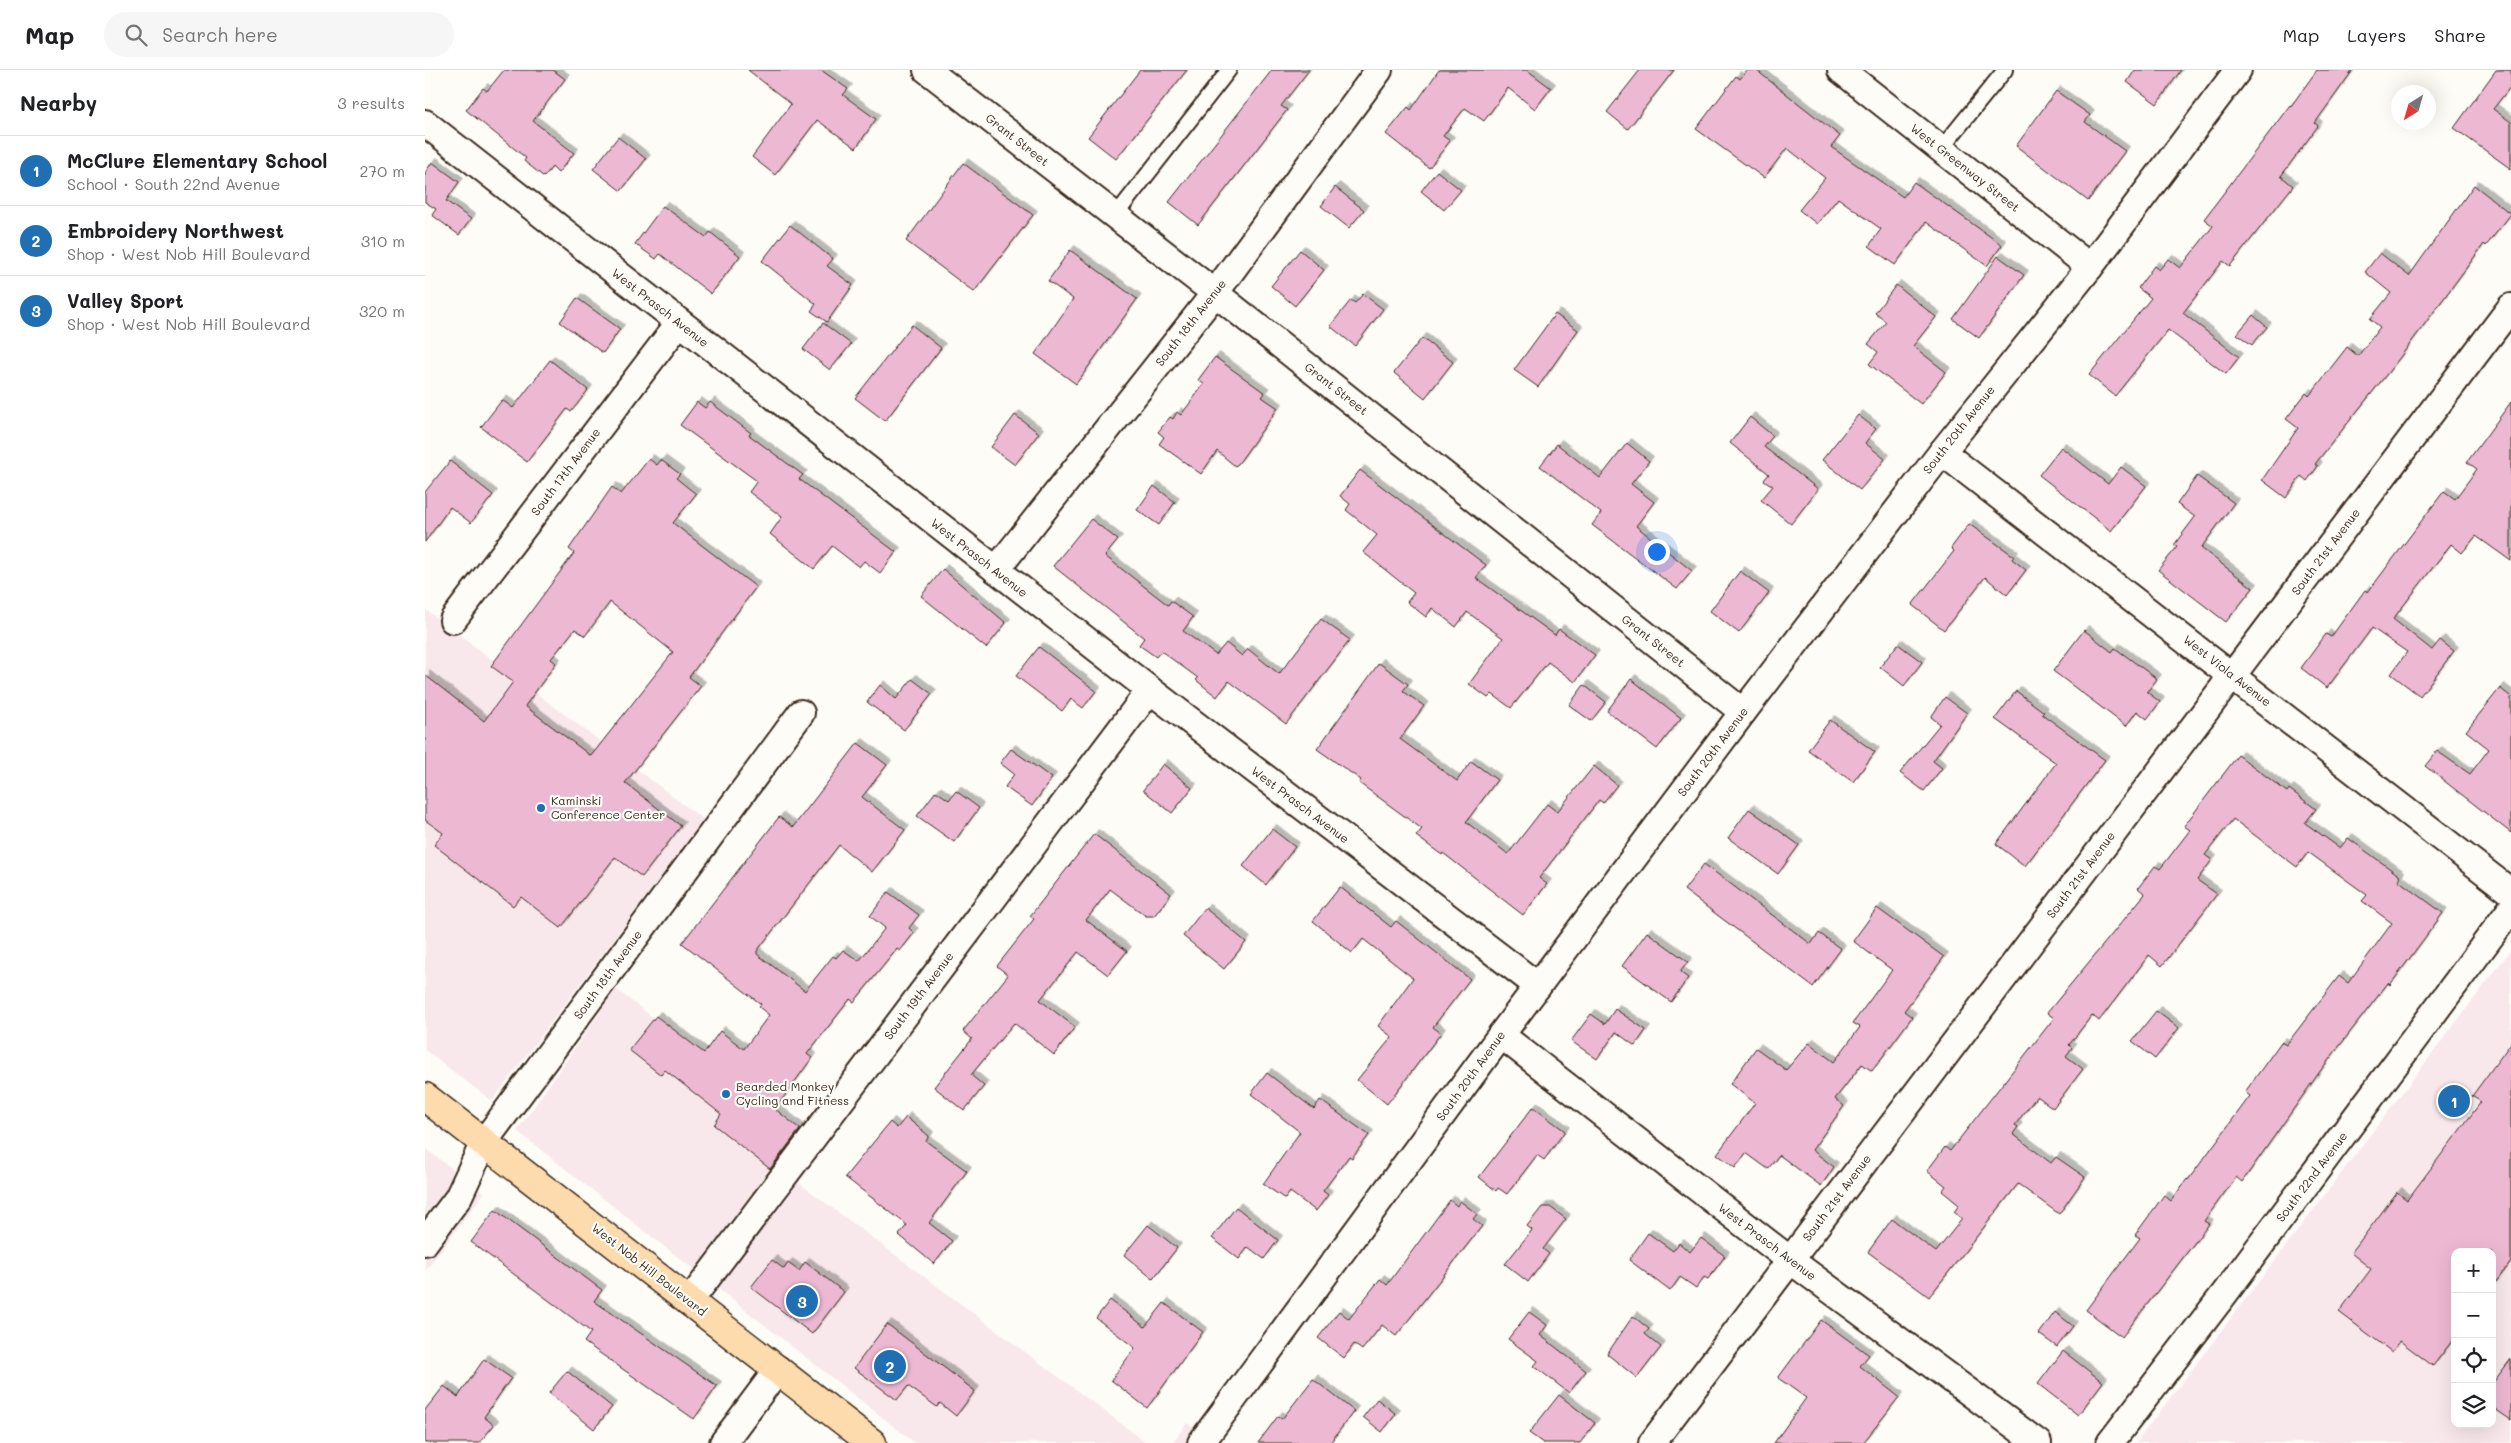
<!DOCTYPE html>
<meta charset="utf-8">
<style>
:root{--surface:#fff;--page:#f6f6f6;--text:#202124;--muted:#757577;--line:#e0e0e0;--accent:#1f6fb2}
body{margin:0;font-family:Mali,sans-serif;background:var(--page);color:var(--text)}
.controls{position:absolute;right:15px;bottom:15px;display:grid;overflow:hidden;border-radius:10px;box-shadow:0 5px 20px #0002}
.controls button{width:45px;height:45px;display:grid;place-items:center;padding:0;border:0;border-bottom:1px solid var(--line);background:var(--surface);color:var(--text);font:25px sans-serif}
.compass{position:absolute;left:1966px;top:15px;width:45px;height:45px;border-radius:50%;background:var(--surface);box-shadow:0 5px 20px #0002;rotate:217deg}
.you{position:absolute;left:1231px;top:481px;width:18px;height:18px;margin:-12px;border:4px solid #fff;border-radius:50%;background:#1a73e8;box-shadow:0 0 0 8px #1a73e833}
.badge{display:grid;place-items:center;width:32px;height:32px;border-radius:50%;background:var(--accent);color:#fff;font-size:16px;font-weight:700}
.pin{position:absolute;translate:-50% -50%;border:2px solid #fff;box-shadow:0 1px 5px #0006}
.list{margin:0;padding:0;list-style:none}
h2{display:flex;justify-content:space-between;align-items:center;height:65px;margin:0;padding:0 20px;font-size:21px}
h2 small{font-size:16px;font-weight:400;color:var(--muted)}
.list li{display:grid;grid-template-columns:32px 1fr auto;gap:15px;align-items:center;box-sizing:border-box;height:70px;padding:0 20px;border-top:1px solid var(--line)}
.list b{display:block;font-size:19px;white-space:nowrap}
.list p{margin:0;font-size:16px;white-space:nowrap;color:var(--muted)}
.list em{font-size:16px;font-style:normal;color:var(--muted)}
.icon{flex:none;width:28px;height:28px;fill:none;stroke:currentColor;stroke-width:2;stroke-linecap:round;stroke-linejoin:round}
.map{position:relative;flex:none;width:2086px;height:1373px;overflow:hidden}
header{display:flex;align-items:center;gap:30px;box-sizing:border-box;height:70px;padding:0 25px;background:var(--surface);border-bottom:1px solid var(--line)}
header strong{font-size:24px}
nav{display:flex;gap:28px;margin-inline-start:auto;font-size:18px}
.search{width:350px;height:45px;background:var(--page);display:flex;align-items:center;gap:12px;box-sizing:border-box;padding:0 18px;border-radius:28px;color:var(--muted);font-size:19px}
main{display:flex}
aside{flex:1;background:var(--surface)}
.map>svg:first-child{display:block}
.built{fill:#f8e8ec;fill-rule:evenodd}
.building{fill:#edb8d2;stroke:#3b2a1e;fill-rule:evenodd;filter:url(#shadow)}
.lines{fill:none;stroke-linecap:round;stroke-linejoin:round}
.service-casing{stroke:#3b2a1e;stroke-width:18}
.minor-casing{stroke:#3b2a1e;stroke-width:30}
.primary-casing{stroke:#3b2a1e;stroke-width:31}
.service{stroke:#fdfcf7;stroke-width:14}
.minor{stroke:#fdfcf7;stroke-width:26}
.primary{stroke:#fedbac;stroke-width:28}
.poi-dot{fill:#1f6fb2;stroke:#fdfcf7;stroke-width:2}
.labels{text-anchor:middle;stroke-width:4.5;stroke-linejoin:round;paint-order:stroke}
.street-label{font-size:12px;fill:#3b2a1e;stroke:#fdfcf7}
.poi-label{font-size:12px;fill:#3b2a1e;stroke:#fdfcf7;text-anchor:start}
</style>
<header>
<strong>Map</strong>
<div class="search"><svg class="icon" aria-label="search" viewBox="0 0 24 24"><circle cx="10" cy="10" r="6"/><path d="M15 15l6 6"/></svg>Search here</div>
<nav><a>Map</a><a>Layers</a><a>Share</a></nav>
</header>
<main>
<aside>
<h2>Nearby<small>3 results</small></h2>
<ul class="list">
<li><span class="badge">1</span><div><b>McClure Elementary School</b><p>School · South 22nd Avenue</p></div><em>270 m</em></li>
<li><span class="badge">2</span><div><b>Embroidery Northwest</b><p>Shop · West Nob Hill Boulevard</p></div><em>310 m</em></li>
<li><span class="badge">3</span><div><b>Valley Sport</b><p>Shop · West Nob Hill Boulevard</p></div><em>320 m</em></li>
</ul>
</aside>
<div class="map">
<svg width="2086" height="1373" viewBox="0 0 2086 1373">
<defs>
<filter id="shadow"><feDropShadow dx="4.5" dy="-4.5" stdDeviation="0" flood-color="#0004"/></filter>
</defs>
<rect width="100%" height="100%" fill="#fdfcf7"/>
<filter id="ink" filterUnits="userSpaceOnUse"><feTurbulence type="fractalNoise" baseFrequency=".02" numOctaves="2"/><feDisplacementMap in="SourceGraphic" scale="10" xChannelSelector="R" yChannelSelector="G"/><feConvolveMatrix kernelMatrix="1 2 1 2 8 2 1 2 1" color-interpolation-filters="sRGB"/></filter>
<g filter="url(#ink)">
<g class="built">
<polygon points="0,539 279,750 67,1031 0,980"/>
<path d="M2086 880V1373H1711ZM2030 1182H2067V1354H2030Z"/>
<polygon points="191,919 399,1079 374,1113 722,1373 490,1373 92,1061"/>
<polygon points="0,1078 59,1123 0,1201"/>
<polygon points="762,1353 788,1373 747,1373"/>
</g>
<g class="building">
<polygon points="79,0 128,0 140,9 108,51 149,83 133,103 127,97 119,107 99,91 101,88 41,40 58,18 62,21"/>
<polygon points="323,0 396,0 423,19 418,25 451,49 431,78 392,50 350,105 327,87 366,34"/>
<polygon points="715,0 762,0 691,89 663,67"/>
<polygon points="847,0 884,0 856,36 862,40 773,155 744,132"/>
<polygon points="1014,0 1102,0 1126,18 1110,39 1083,18 1059,51 1040,38 1018,66 1025,71 1004,98 961,64 983,37 986,40"/>
<polygon points="1215,0 1249,0 1203,59 1182,42"/>
<polygon points="1322,0 1331,0 1415,66 1406,77 1478,127 1489,112 1577,175 1562,196 1501,152 1470,195 1444,176 1456,159 1413,128 1392,154 1374,140 1400,108 1362,78 1339,108 1271,59 1311,6 1315,9"/>
<polygon points="1710,0 1756,0 1732,34 1702,12"/>
<polygon points="1892,0 1928,0 1890,53 1893,56 1856,106 1868,116 1805,196 1798,191 1758,243 1814,287 1801,304 1743,260 1690,326 1664,305 1726,228 1713,218 1729,196 1734,200 1743,189 1755,198 1788,156 1779,149 1865,35 1866,36"/>
<polygon points="2071,0 2086,0 2086,16 2068,39 2086,52 2086,99 2029,58"/>
<polygon points="1631,21 1665,45 1660,52 1700,81 1663,131 1591,76"/>
<polygon points="193,67 221,89 196,121 168,99"/>
<polygon points="7,92 34,112 21,131 46,149 34,165 7,145 11,139 0,132 0,103"/>
<polygon points="538,93 608,145 549,222 481,171"/>
<polygon points="1012,101 1036,120 1019,140 996,121"/>
<polygon points="2049,115 2086,144 2061,176 2059,174 1973,290 1890,394 1893,396 1882,411 1876,406 1861,428 1837,410 1873,358 1861,349 1881,323 1884,326 1922,277 1933,286 1955,257 1945,249 1966,223 1940,202 1955,183 1984,206"/>
<polygon points="910,117 939,140 924,158 896,136"/>
<polygon points="238,136 281,167 285,162 315,186 286,224 235,184 231,189 210,174"/>
<polygon points="365,155 408,189 402,196 428,215 402,252 386,241 391,234 337,191"/>
<polygon points="645,180 712,229 651,314 610,284 648,229 623,211"/>
<polygon points="875,180 899,200 870,236 846,216"/>
<polygon points="1573,186 1599,205 1554,268 1528,249"/>
<polygon points="1471,215 1511,247 1488,276 1521,302 1496,334 1444,294 1453,282 1443,274 1461,252 1450,243"/>
<polygon points="938,224 958,239 930,276 905,256 926,230 930,233"/>
<polygon points="152,228 195,259 178,283 135,252"/>
<polygon points="1130,244 1153,260 1113,317 1089,300"/>
<polygon points="1828,245 1842,257 1827,275 1812,264"/>
<polygon points="398,253 426,274 405,300 378,279"/>
<polygon points="487,255 516,278 460,351 430,328"/>
<polygon points="997,268 1028,292 1000,328 969,303"/>
<polygon points="790,287 840,323 837,327 853,338 813,394 810,396 792,381 776,404 734,374 739,367 733,362 745,347 748,349 752,342 756,345 779,314 773,310"/>
<polygon points="125,290 163,320 146,342 142,339 102,392 56,357 77,330 88,338"/>
<polygon points="272,332 280,338 285,332 326,363 324,365 378,405 374,409 471,482 455,503 439,491 434,497 407,476 389,499 345,464 357,447 324,422 332,411 255,355"/>
<polygon points="2086,332 2086,491 2051,466 2037,483 2026,474 1968,549 2007,580 2015,570 2029,581 1995,626 1966,604 1982,582 1947,558 1902,618 1876,598 1901,564 1906,567 1940,520 1943,522 2019,421 2030,429 2052,399 2042,392"/>
<polygon points="590,345 614,363 590,395 566,377"/>
<polygon points="1433,345 1451,359 1440,373 1460,389 1435,420 1397,390"/>
<polygon points="1325,347 1348,366 1339,377 1393,419 1366,454 1336,430 1348,416 1339,410 1344,404 1305,373"/>
<polygon points="1202,373 1224,391 1206,414 1229,432 1211,456 1267,501 1252,519 1167,455 1176,443 1115,396 1132,374 1175,408"/>
<polygon points="1636,377 1683,414 1696,397 1721,416 1686,461 1614,405"/>
<path d="M224 389 232 395 236 390 255 404 251 408 271 424 248 453 331 517 264 607 276 616 200 713 256 756 217 807 190 787 136 858 96 827 88 836 9 775 18 763 0 750V605L59 651 88 612 66 596 149 483 144 479 187 417 196 424ZM185 532 248 582 166 686 100 636 131 593 126 589 150 559 160 566Z"/>
<polygon points="25,391 68,425 46,453 25,437 0,472 0,422"/>
<polygon points="935,400 1061,495 1051,508 1130,565 1134,559 1170,585 1150,612 1123,592 1086,638 1067,624 1063,628 1044,614 1078,568 1042,542 1031,557 1007,538 1001,547 982,532 989,523 938,482 952,465 921,440 925,434 915,426"/>
<polygon points="1772,406 1809,433 1776,478 1828,518 1801,552 1733,500 1752,477 1749,475 1770,447 1752,434"/>
<polygon points="729,416 750,432 734,455 712,440"/>
<polygon points="666,449 693,470 680,486 743,535 746,531 768,547 758,561 791,585 801,573 817,586 823,579 854,604 896,549 925,570 861,654 804,611 792,627 771,610 773,608 736,581 731,587 714,575 719,568 628,496"/>
<polygon points="1544,454 1589,486 1587,489 1601,500 1582,525 1560,507 1519,560 1487,535 1529,481 1526,478"/>
<polygon points="518,499 581,553 561,578 496,526"/>
<polygon points="1315,501 1344,523 1314,563 1285,541"/>
<polygon points="1659,560 1687,582 1690,578 1732,609 1722,622 1735,632 1722,649 1712,641 1701,656 1628,601"/>
<polygon points="1473,574 1497,592 1479,616 1455,597"/>
<polygon points="614,577 671,621 658,638 646,629 637,641 591,606"/>
<polygon points="954,593 983,614 978,621 999,636 975,669 1032,711 1046,691 1072,710 1041,752 1083,784 1122,734 1132,742 1169,696 1192,715 1178,733 1174,730 1114,808 1122,814 1098,845 1018,783 1017,785 991,766 997,759 934,713 936,710 892,679"/>
<polygon points="487,609 507,624 479,660 442,632 455,615 471,629"/>
<polygon points="1206,609 1256,648 1232,679 1182,641"/>
<polygon points="1159,615 1181,632 1166,651 1144,635"/>
<polygon points="2075,618 2086,627 2086,763 2000,696 2012,681 2045,704 2064,679 2041,661"/>
<polygon points="1591,621 1619,642 1617,644 1680,690 1600,796 1571,774 1631,693 1570,649"/>
<polygon points="1520,627 1542,643 1508,691 1517,698 1499,721 1475,703 1515,654 1506,647"/>
<polygon points="1405,650 1450,682 1428,712 1383,680"/>
<polygon points="433,673 462,695 437,727 480,760 447,802 414,775 332,881 332,884 380,921 408,886 411,888 418,880 434,891 460,858 445,846 463,822 494,845 484,858 489,863 475,881 472,879 429,932 425,929 382,984 387,988 350,1039 375,1059 345,1099 289,1055 296,1044 240,1000 236,1005 204,980 231,946 279,983 295,961 319,979 344,945 334,937 336,934 257,873 354,747 368,757"/>
<polygon points="586,679 627,708 607,736 580,717 589,704 575,693"/>
<polygon points="1813,685 1862,722 1864,719 1891,739 1880,753 1915,778 1923,768 1975,806 1973,810 2018,843 1965,915 1963,913 1896,1000 1817,1112 1811,1107 1779,1151 1784,1154 1697,1267 1661,1240 1715,1168 1710,1165 1739,1125 1746,1131 1762,1109 1763,1110 1825,1026 1820,1022 1856,972 1861,975 1914,906 1923,913 1967,853 1937,831 1942,825 1883,782 1872,797 1808,749 1780,785 1787,790 1772,810 1792,824 1737,896 1724,885 1674,951 1667,945 1644,975 1647,978 1641,986 1658,999 1628,1038 1612,1026 1590,1055 1593,1057 1588,1064 1626,1093 1631,1087 1660,1107 1634,1144 1593,1114 1504,1227 1443,1182 1467,1149 1511,1182 1537,1149 1529,1142 1534,1135 1517,1121 1521,1116 1502,1101 1520,1077 1525,1081 1629,948 1622,943 1720,824 1713,818 1730,796 1735,799 1765,760 1759,756"/>
<polygon points="738,694 767,718 747,743 718,720"/>
<polygon points="511,721 524,730 531,721 554,738 529,772 492,746"/>
<polygon points="1324,739 1374,775 1353,804 1303,768"/>
<polygon points="847,759 870,777 841,815 818,796"/>
<polygon points="669,764 746,824 729,846 721,846 685,819 661,850 702,881 683,905 653,882 615,930 650,957 629,985 589,953 546,1005 559,1016 539,1041 509,1017 547,969 538,961 583,905 572,896 609,849 605,846"/>
<polygon points="1279,794 1386,874 1394,863 1416,879 1388,917 1259,820"/>
<polygon points="915,817 966,857 971,851 1045,909 1008,957 1016,963 962,1034 932,1010 967,967 953,956 988,908 938,869 927,883 888,851"/>
<polygon points="780,838 821,872 799,899 758,866"/>
<polygon points="1452,838 1519,887 1479,941 1487,947 1447,1001 1437,994 1410,1029 1419,1036 1387,1080 1409,1097 1396,1116 1354,1085 1343,1099 1321,1083 1310,1098 1292,1084 1330,1033 1305,1014 1331,978 1361,1000 1384,973 1409,992 1435,957 1428,953 1467,900 1428,871"/>
<polygon points="1222,862 1263,892 1255,902 1263,908 1246,932 1197,896"/>
<polygon points="1190,939 1221,960 1210,976 1191,962 1172,989 1146,971 1166,944 1180,954"/>
<polygon points="1731,941 1754,958 1730,989 1707,971"/>
<polygon points="2086,973 2086,1192 2067,1217 2067,1182 2030,1182 2030,1267 2008,1296 1975,1271 1967,1282 1914,1242 1946,1199 1926,1183 1972,1122 1982,1130 2056,1032 2047,1026"/>
<polygon points="842,1003 889,1039 895,1030 944,1065 927,1088 924,1086 898,1121 903,1125 891,1141 865,1122 860,1129 838,1114 875,1062 826,1024"/>
<polygon points="1108,1037 1140,1061 1119,1090 1112,1085 1082,1124 1073,1118 1071,1121 1054,1107"/>
<polygon points="481,1047 504,1066 501,1071 542,1101 504,1153 527,1171 509,1194 474,1165 482,1155 420,1107 465,1052 472,1058"/>
<polygon points="1025,1130 1032,1136 1035,1131 1052,1144 1048,1149 1057,1156 971,1266 957,1255 937,1280 929,1274 919,1288 893,1268 914,1241 924,1249 955,1209 962,1215"/>
<polygon points="811,1137 853,1170 839,1189 823,1177 814,1189 787,1168"/>
<polygon points="1117,1137 1125,1137 1141,1149 1118,1179 1124,1184 1103,1212 1080,1194 1107,1160 1102,1156"/>
<polygon points="70,1140 177,1220 169,1231 292,1316 269,1349 159,1272 166,1262 46,1172"/>
<polygon points="723,1155 752,1178 728,1209 699,1185"/>
<polygon points="1223,1163 1248,1181 1254,1173 1265,1182 1276,1168 1300,1186 1283,1209 1279,1207 1271,1218 1255,1207 1245,1221 1204,1190"/>
<polygon points="347,1190 359,1199 363,1193 374,1201 380,1192 419,1222 387,1264 326,1217"/>
<polygon points="685,1230 720,1257 739,1233 778,1262 722,1338 686,1310 710,1278 671,1248"/>
<polygon points="1104,1242 1122,1255 1115,1265 1161,1301 1144,1323 1109,1296 1113,1291 1083,1269"/>
<polygon points="1630,1242 1648,1256 1632,1277 1614,1264"/>
<polygon points="1208,1246 1224,1259 1220,1264 1236,1277 1212,1308 1182,1284"/>
<polygon points="1396,1250 1444,1285 1435,1296 1474,1327 1438,1373 1349,1373 1381,1328 1353,1308"/>
<polygon points="462,1254 550,1321 531,1346 515,1333 512,1337 483,1316 472,1330 429,1298"/>
<polygon points="1638,1281 1678,1312 1653,1345 1613,1314"/>
<polygon points="59,1289 86,1308 59,1347 69,1355 54,1373 0,1373 0,1340 19,1316 33,1327"/>
<polygon points="2086,1289 2086,1350 2067,1337 2067,1314"/>
<polygon points="142,1301 187,1337 169,1359 124,1323"/>
<polygon points="888,1309 929,1341 905,1373 833,1373 853,1346 857,1349"/>
<polygon points="1134,1325 1170,1353 1155,1373 1118,1373 1104,1363"/>
<polygon points="952,1329 971,1344 957,1362 938,1347"/>
</g>
<g class="lines">
<defs>
<g id="service">
<polyline points="1516,79 1580,0"/>
<polyline points="690,146 804,0"/>
</g>
<g id="minor">
<polyline points="502,0 790,223 1318,642"/>
<polyline points="1416,0 1665,197"/>
<polyline points="0,53 725,620 1113,916"/>
<polyline points="1517,382 2086,822"/>
<polyline points="571,500 790,223 954,0"/>
<polyline points="28,550 254,253"/>
<polyline points="1076,965 1365,1190 1613,1373"/>
<polyline points="0,1172 33,1128 59,1072 376,643"/>
<polyline points="264,1232 725,620"/>
<polyline points="298,1373 353,1299"/>
<polyline points="776,1373 1076,965 1318,642 1517,382 1665,197 1813,0"/>
<polyline points="1227,1373 2086,237"/>
<polyline points="1685,1373 1800,1223 2086,839"/>
</g>
<polyline id="primary" points="0,1027 447,1373"/>
</defs>
<use href="#service" class="service-casing"/>
<use href="#minor" class="minor-casing"/>
<use href="#primary" class="primary-casing"/>
<use href="#service" class="service"/>
<use href="#minor" class="minor"/>
<use href="#primary" class="primary"/>
</g>
</g>
<g class="poi-dot">
<circle cx="116" cy="738" r="5"/>
<circle cx="301" cy="1024" r="5"/>
</g>
<g class="labels">
<g class="street-label">
<text transform="translate(592 70) rotate(38)" y="4">Grant Street</text>
<text transform="translate(1540 98) rotate(38)" y="4">West Greenway Street</text>
<text transform="translate(235 238) rotate(38)" y="4">West Prasch Avenue</text>
<text transform="translate(766 253) rotate(-52)" y="4">South 18th Avenue</text>
<text transform="translate(911 319) rotate(38)" y="4">Grant Street</text>
<text transform="translate(1534 360) rotate(-52)" y="4">South 20th Avenue</text>
<text transform="translate(141 402) rotate(-53)" y="4">South 17th Avenue</text>
<text transform="translate(1901 482) rotate(-53)" y="4">South 21st Avenue</text>
<text transform="translate(554 488) rotate(38)" y="4">West Prasch Avenue</text>
<text transform="translate(1228 571) rotate(38)" y="4">Grant Street</text>
<text transform="translate(1802 601) rotate(38)" y="4">West Viola Avenue</text>
<text transform="translate(1288 682) rotate(-53)" y="4">South 20th Avenue</text>
<text transform="translate(875 735) rotate(37)" y="4">West Prasch Avenue</text>
<text transform="translate(1656 805) rotate(-53)" y="4">South 21st Avenue</text>
<text transform="translate(183 905) rotate(-54)" y="4">South 18th Avenue</text>
<text transform="translate(494 926) rotate(-53)" y="4">South 19th Avenue</text>
<text transform="translate(1046 1006) rotate(-54)" y="4">South 20th Avenue</text>
<text transform="translate(1887 1107) rotate(-53)" y="4">South 22nd Avenue</text>
<text transform="translate(1412 1128) rotate(-53)" y="4">South 21st Avenue</text>
<text transform="translate(1342 1172) rotate(37)" y="4">West Prasch Avenue</text>
<text transform="translate(224 1200) rotate(38)" y="4">West Nob Hill Boulevard</text>
</g>
<g class="poi-label">
<text x="126" y="735">Kaminski<tspan x="126" dy="14">Conference Center</tspan></text>
<text x="311" y="1021">Bearded Monkey<tspan x="311" dy="14">Cycling and Fitness</tspan></text>
</g>
</g>
</svg>
<div class="controls">
<button>+</button>
<button>−</button>
<button><svg class="icon" aria-label="locate" viewBox="0 0 24 24"><circle cx="12" cy="12" r="6"/><path d="M12 2v4M12 18v4M2 12h4M18 12h4"/></svg></button>
<button><svg class="icon" aria-label="layers" viewBox="0 0 24 24"><path d="M12 4l9 5-9 5-9-5zM3 14l9 5 9-5"/></svg></button>
</div>
<svg class="compass" viewBox="-18 -18 36 36"><path d="M0-13l5 13h-10z" fill="#e53935"/><path d="M0 13l5-13h-10z" fill="#757577"/></svg>
<div class="you"></div>
<div class="pin badge" style="left:2029px;top:1031px">1</div>
<div class="pin badge" style="left:465px;top:1296px">2</div>
<div class="pin badge" style="left:377px;top:1231px">3</div>
</div>
</main>
